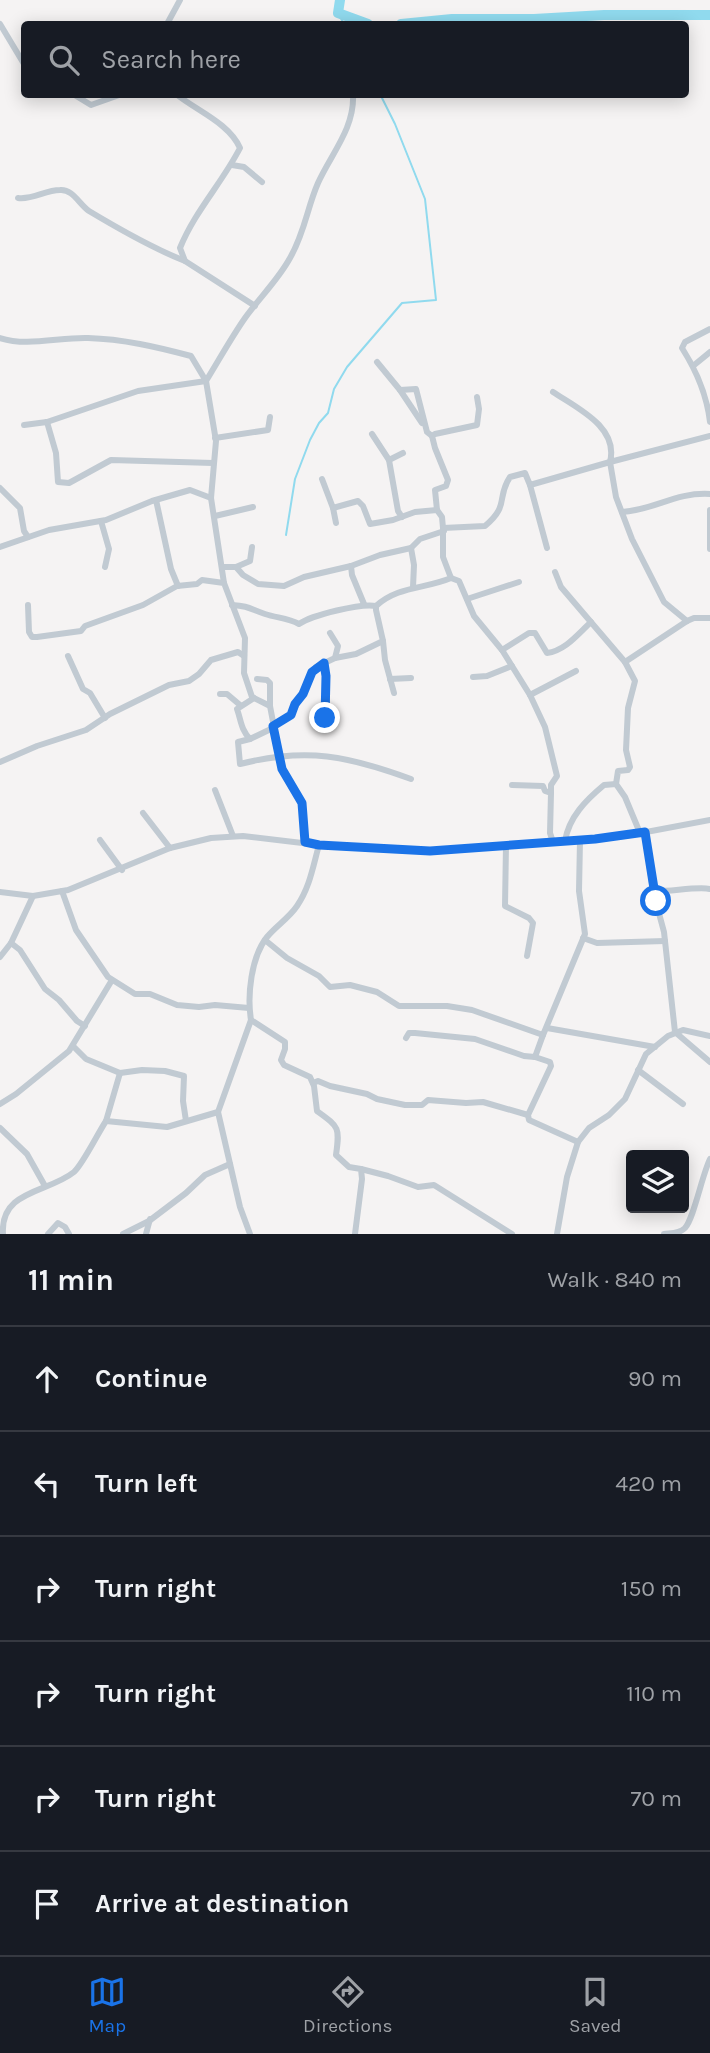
<!DOCTYPE html>
<meta charset="utf-8">
<style>
:root{--surface:#171b24;--page:#20242c;--text:#f1f3f6;--muted:#9ea1a6;--line:#363941;--accent:#1a73e8}
body{margin:0;font-family:Karla,sans-serif;background:var(--page);color:var(--text)}
.controls{position:absolute;right:21px;bottom:21px;display:grid;overflow:hidden;border-radius:7px;box-shadow:0 4px 18px #0003}
.controls button{width:63px;height:63px;display:grid;place-items:center;padding:0;border:0;border-bottom:2px solid var(--line);background:var(--surface);color:var(--text);font:35px sans-serif}
.stop{position:absolute;width:21px;height:21px;margin:-16px;border:5px solid #1a73e8;border-radius:50%;background:#fff}
.stop.end{background:#1a73e8;border-color:#fff;box-shadow:0 2px 7px #0008}
.list{margin:0;padding:0;list-style:none}
h2{display:flex;justify-content:space-between;align-items:center;height:91px;margin:0;padding:0 28px;font-size:30px}
h2 small{font-size:23px;font-weight:400;color:var(--muted)}
.list li{display:grid;grid-template-columns:46px 1fr auto;gap:21px;align-items:center;box-sizing:border-box;height:105px;padding:0 28px;border-top:2px solid var(--line)}
.list b{display:block;font-size:26px;white-space:nowrap}
.list em{font-size:23px;font-style:normal;color:var(--muted)}
.icon{flex:none;width:38px;height:38px;fill:none;stroke:currentColor;stroke-width:2;stroke-linecap:round;stroke-linejoin:round}
.map{position:relative;flex:none;width:710px;height:1234px;overflow:hidden}
.search{position:absolute;background:var(--surface);box-shadow:0 4px 18px #0003;left:21px;right:21px;top:21px;height:77px;display:flex;align-items:center;gap:18px;box-sizing:border-box;padding:0 24px;border-radius:7px;color:var(--muted);font-size:26px}
.sheet{height:721px;background:var(--surface)}
nav{display:flex;justify-content:space-around;align-items:center;box-sizing:border-box;height:98px;border-top:2px solid var(--line);background:var(--surface);font-size:19px;color:var(--muted)}
nav a{display:grid;justify-items:center;gap:4px}
nav .on{color:var(--accent)}
.map>svg:first-child{display:block}
.lines{fill:none;stroke-linecap:round;stroke-linejoin:round}
.stream{stroke:#90daee;stroke-width:2}
.river{stroke:#90daee;stroke-width:10}
.minor{stroke:#c1cad2;stroke-width:6}
.route{stroke:#1a73e8;stroke-width:9}
</style>
<div class="map">
<svg width="710" height="1234" viewBox="0 0 710 1234">
<rect width="100%" height="100%" fill="#f5f3f3"/>
<g class="lines">
<g class="stream">
<polyline points="338,13 344,24"/>
<polyline points="286,535 295,479 310,440 319,423 328,413 334,389 347,367 402,303 436,300 425,199 395,124 380,94"/>
</g>
<g class="river">
<polyline points="340,0 338,13 368,24"/>
<polyline points="401,24 452,19 534,19 604,15 710,15"/>
</g>
<g class="minor">
<polyline points="0,24 24,64"/>
<polyline points="167,24 180,0"/>
<polyline points="73,94 91,105 122,94"/>
<path d="M176 94C197 111 229 123 240 148 222 183 195 211 180 248L185 261 255 306"/>
<polyline points="232,165 244,167 262,182"/>
<path d="M18 198C33 200 45 190 60 190 73 189 79 204 89 211 119 229 152 248 185 261"/>
<path d="M710 329 685 342 682 348C696 370 707 396 710 422"/>
<path d="M0 338C27 347 60 337 88 338 123 339 157 347 191 356L206 381 216 441 211 498 224 583"/>
<polyline points="377,362 400,390 416,389 427,432 432,436"/>
<polyline points="693,366 710,352"/>
<polyline points="400,390 422,423"/>
<path d="M553 392C577 408 619 427 610 462L710 436"/>
<polyline points="47,422 56,453 58,482 69,483 111,460 213,463"/>
<path d="M24 425 47 422 138 391 206 381C219 360 231 338 245 318 260 297 278 280 290 258 305 232 307 208 318 183 331 154 355 128 353 94"/>
<polyline points="372,434 389,460 398,511 402,517"/>
<polyline points="215,438 268,430 270,417"/>
<polyline points="389,460 403,453"/>
<polyline points="322,479 333,508 358,501 363,506 370,524 393,520 415,512 437,510 442,517 443,528"/>
<polyline points="530,485 547,548"/>
<polyline points="0,488 20,508 24,531 28,537"/>
<polyline points="156,500 171,569 178,586"/>
<polyline points="333,508 336,523"/>
<polyline points="437,510 435,490 446,486 448,480 435,448 432,436 435,434 477,425 479,409 477,397"/>
<polyline points="710,510 710,549"/>
<path d="M622 512C655 510 675 492 710 494"/>
<polyline points="215,516 253,507"/>
<polyline points="101,521 109,549 105,567"/>
<polyline points="0,547 49,530 106,520 152,501 190,490 211,498"/>
<polyline points="411,548 414,565 413,587"/>
<polyline points="351,566 352,575 364,604"/>
<polyline points="222,567 236,567 243,575 258,584 284,586 304,577 351,566 380,555 411,548 420,539 444,531"/>
<polyline points="236,567 250,561 252,547"/>
<polyline points="555,572 561,587 625,662 635,681 628,708 626,750 630,767 628,770 618,771 616,784 625,797 640,833"/>
<polyline points="451,578 459,581 474,616 502,650 530,695 545,727 557,776 551,785 551,793"/>
<polyline points="467,599 519,582"/>
<polyline points="28,605 29,632 32,637 37,637 81,631 85,626 143,605 177,586 197,584 202,580 224,583 245,638 244,673 252,697 270,706 282,769 302,803 305,842"/>
<path d="M232 605C249 606 250 609 265 614 277 618 288 618 299 624 312 615 361 603 376 606"/>
<polyline points="330,633 338,646 335,658"/>
<polyline points="383,641 385,660 394,693"/>
<path d="M502 650 529 633H535L547 653C565 651 578 634 591 622"/>
<polyline points="68,656 83,689 90,693 105,718"/>
<polyline points="625,662 687,621 694,618 710,618"/>
<polyline points="324,663 327,694 325,718"/>
<polyline points="473,677 487,676 512,666"/>
<polyline points="257,679 267,680 270,683 270,706"/>
<polyline points="390,679 411,678"/>
<polyline points="220,694 227,694 240,705"/>
<polyline points="530,695 576,671"/>
<path d="M254 698 237 709C241 720 241 730 250 739L273 728"/>
<path d="M273 726 291 715 316 667 335 658 356 654 383 641 376 610V606C398 586 425 589 451 578L443 557V528L485 526C510 505 496 498 510 477L525 473 530 485 610 462 616 497 632 539 664 602 687 621"/>
<path d="M250 739 238 742 240 764C307 747 348 756 411 779"/>
<polyline points="0,762 37,746 86,730 110,714 169,685 189,681 199,674 211,660 238,652 244,656"/>
<polyline points="512,785 543,786 545,791 551,793 550,833 553,842"/>
<polyline points="215,790 233,836"/>
<polyline points="143,813 170,848"/>
<polyline points="645,833 653,891 664,932 675,1032 710,1062"/>
<polyline points="100,840 122,870"/>
<path d="M565 841C569 817 586 800 604 785L616 784"/>
<path d="M319 845C313 866 310 887 297 906 289 918 276 926 267 937 251 957 247 996 251 1020L285 1042V1049L281 1060 284 1065 310 1077 314 1086 317 1111C339 1127 340 1127 336 1155L349 1167 361 1169 362 1179 355 1234"/>
<polyline points="506,845 505,906 529,918 533,923 527,956"/>
<polyline points="62,891 76,930 108,977 135,994 150,994 177,1005 199,1007 215,1005 249,1008"/>
<path d="M653 891C668 892 699 886 710 889"/>
<polyline points="0,892 33,896 68,890 170,848 211,838 243,836 319,845 430,851 625,836 710,820"/>
<polyline points="583,938 597,943 665,941"/>
<polyline points="265,940 287,958 319,976 330,987 350,985 377,992 399,1006 447,1006 472,1010 543,1035 585,934 579,891 580,840"/>
<polyline points="11,943 20,950 45,989 59,1000 77,1021 85,1026"/>
<polyline points="0,957 11,943 33,896"/>
<polyline points="547,1028 655,1047"/>
<polyline points="543,1035 535,1057 550,1062 551,1066 528,1115 529,1120 578,1142"/>
<polyline points="406,1038 409,1033 415,1033 475,1039 524,1056 535,1057"/>
<polyline points="73,1046 86,1059 120,1073 142,1070 165,1071 184,1076 183,1101 186,1121"/>
<polyline points="638,1070 683,1104"/>
<polyline points="313,1083 318,1081 330,1086 367,1094 377,1099 405,1105 422,1105 428,1100 466,1103 483,1102 528,1115"/>
<polyline points="0,1104 16,1094 69,1051 112,980"/>
<polyline points="218,1112 240,1207 250,1234"/>
<polyline points="106,1121 120,1073"/>
<polyline points="0,1128 27,1154 45,1186"/>
<polyline points="361,1169 388,1176 418,1187 434,1185 512,1234"/>
<path d="M3 1234C0 1190 48 1193 74 1172 83 1164 98 1133 106 1121L167 1127 218 1112 251 1020"/>
<polyline points="48,1234 58,1223 65,1227 69,1234"/>
<polyline points="123,1234 149,1221 186,1193 205,1175 230,1164"/>
<polyline points="146,1234 150,1219"/>
<polyline points="557,1234 567,1177 578,1142 589,1128 609,1115 625,1099 646,1054 668,1036 683,1030 710,1036"/>
<path d="M664 1234C671 1233 679 1234 685 1228 694 1218 702 1175 710 1159"/>
</g>
</g>
<g class="lines">
<polyline class="route" points="325,718 326,676 324,663 312,672 303,694 295,704 291,715 273,726 282,769 302,803 305,842 319,845 430,851 595,839 645,832 656,901"/>
</g>
</svg>
<div class="controls">
<button><svg class="icon" aria-label="layers" viewBox="0 0 24 24"><path d="M12 4l9 5-9 5-9-5zM3 14l9 5 9-5"/></svg></button>
</div>
<div class="stop" style="left:656px;top:901px"></div>
<div class="stop end" style="left:325px;top:718px"></div>
<div class="search"><svg class="icon" aria-label="search" viewBox="0 0 24 24"><circle cx="10" cy="10" r="6"/><path d="M15 15l6 6"/></svg>Search here</div>
</div>
<section class="sheet">
<h2>11 min<small>Walk · 840 m</small></h2>
<ul class="list">
<li><svg class="icon" aria-label="ahead" viewBox="0 0 24 24"><path d="M12 20V5M6 11l6-6 6 6"/></svg><div><b>Continue</b></div><em>90 m</em></li>
<li><svg class="icon" aria-label="left" viewBox="0 0 24 24"><path d="M17 20v-9H6M10 6l-5 5 5 5"/></svg><div><b>Turn left</b></div><em>420 m</em></li>
<li><svg class="icon" aria-label="right" viewBox="0 0 24 24"><path d="M7 20v-9h11M14 6l5 5-5 5"/></svg><div><b>Turn right</b></div><em>150 m</em></li>
<li><svg class="icon" aria-label="right" viewBox="0 0 24 24"><path d="M7 20v-9h11M14 6l5 5-5 5"/></svg><div><b>Turn right</b></div><em>110 m</em></li>
<li><svg class="icon" aria-label="right" viewBox="0 0 24 24"><path d="M7 20v-9h11M14 6l5 5-5 5"/></svg><div><b>Turn right</b></div><em>70 m</em></li>
<li><svg class="icon" aria-label="arrive" viewBox="0 0 24 24"><path d="M6 21V4h12l-3 4 3 4H6"/></svg><div><b>Arrive at destination</b></div></li>
</ul>
</section>
<nav>
<a class="on"><svg class="icon" aria-label="map" viewBox="0 0 24 24"><path d="M3 6l6-2 6 2 6-2v14l-6 2-6-2-6 2zM9 4v14M15 6v14"/></svg>Map</a>
<a><svg class="icon" aria-label="directions" viewBox="0 0 24 24"><path d="M12 3l9 9-9 9-9-9zM9 14v-3h6M13 9l2 2-2 2"/></svg>Directions</a>
<a><svg class="icon" aria-label="saved" viewBox="0 0 24 24"><path d="M7 4h10v16l-5-4-5 4z"/></svg>Saved</a>
</nav>
